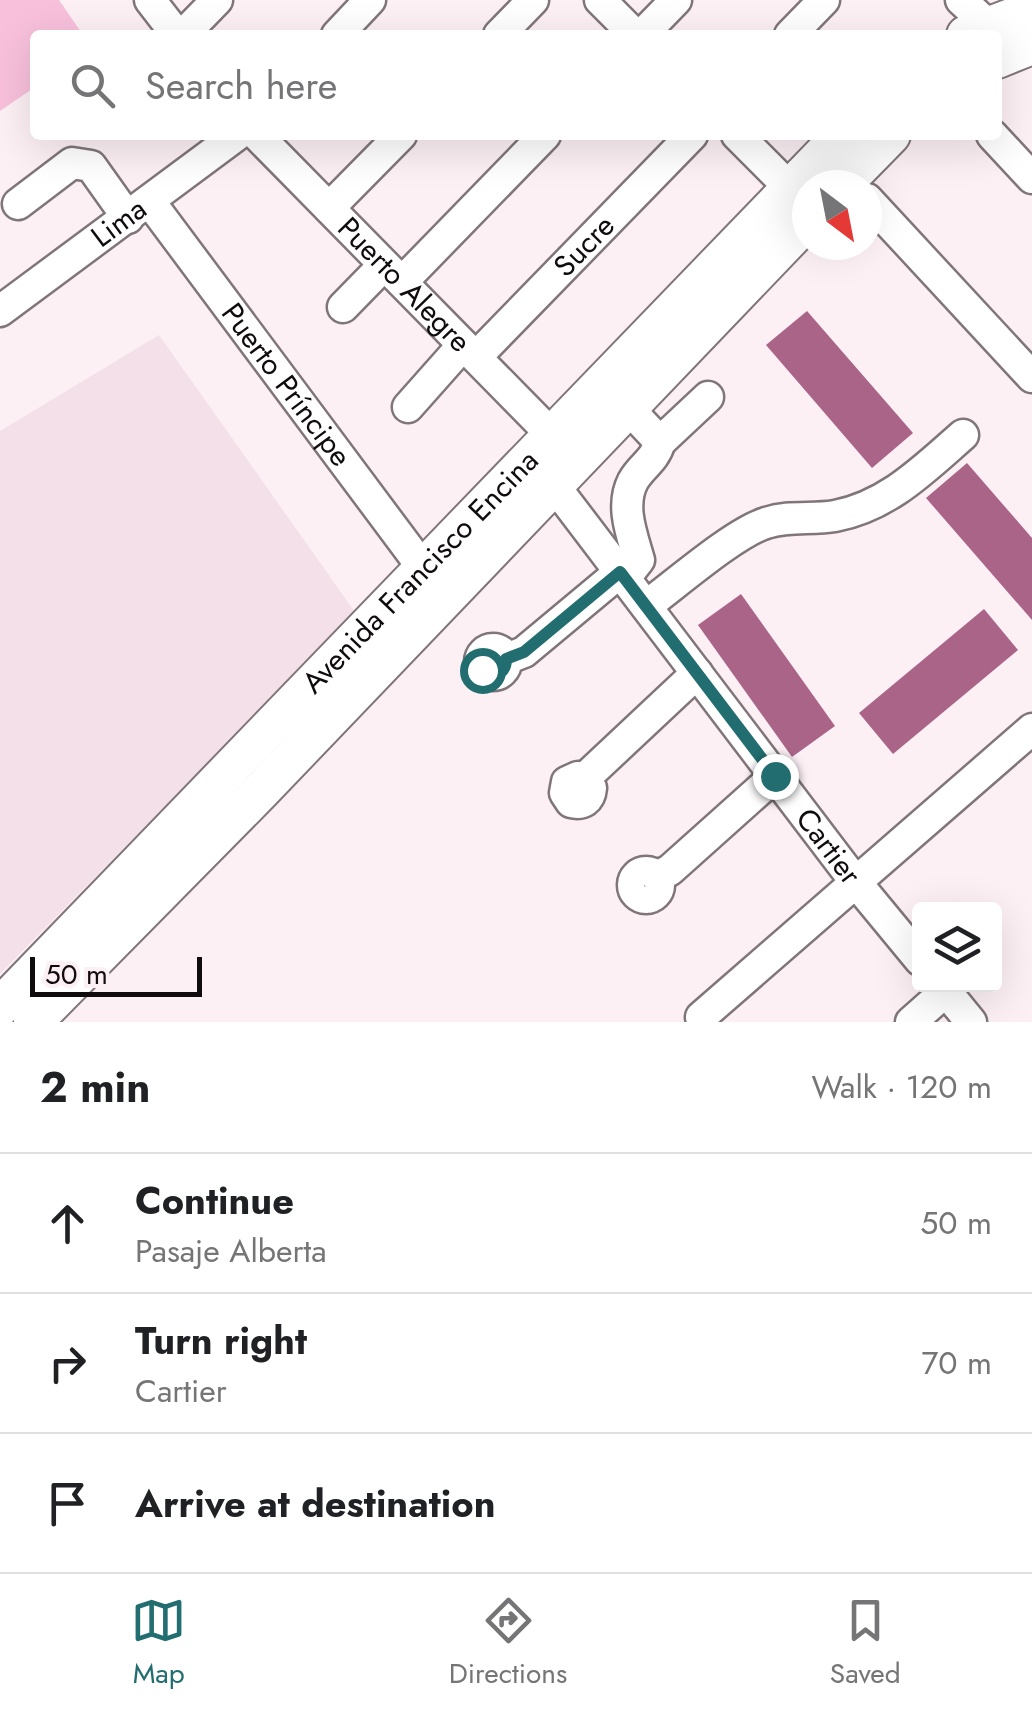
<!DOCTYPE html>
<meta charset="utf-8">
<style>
:root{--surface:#fff;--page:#f2f2f2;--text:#202124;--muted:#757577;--line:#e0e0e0;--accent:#216d70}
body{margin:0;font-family:Jost,sans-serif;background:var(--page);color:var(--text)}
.controls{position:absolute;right:30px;bottom:30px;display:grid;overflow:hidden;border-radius:10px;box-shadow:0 10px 40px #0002}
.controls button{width:90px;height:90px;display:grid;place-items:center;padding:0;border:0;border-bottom:2px solid var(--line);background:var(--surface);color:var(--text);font:50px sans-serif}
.compass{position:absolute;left:792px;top:170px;width:90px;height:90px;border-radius:50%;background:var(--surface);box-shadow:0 10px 40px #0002;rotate:148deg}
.scale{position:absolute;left:30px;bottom:25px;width:172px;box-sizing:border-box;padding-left:10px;border:5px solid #100c0e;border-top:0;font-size:28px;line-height:35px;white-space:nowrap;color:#100c0e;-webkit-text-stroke:8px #fcf0f5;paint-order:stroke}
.stop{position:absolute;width:30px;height:30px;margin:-22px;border:8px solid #216d70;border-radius:50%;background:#fff}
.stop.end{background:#216d70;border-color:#fff;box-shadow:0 2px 10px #0008}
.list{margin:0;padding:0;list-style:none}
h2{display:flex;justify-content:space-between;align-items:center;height:130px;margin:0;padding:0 40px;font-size:42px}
h2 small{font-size:32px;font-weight:400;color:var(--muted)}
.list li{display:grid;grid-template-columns:65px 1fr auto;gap:30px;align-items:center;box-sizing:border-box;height:140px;padding:0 40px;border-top:2px solid var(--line)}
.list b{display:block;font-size:38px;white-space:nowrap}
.list p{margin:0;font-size:32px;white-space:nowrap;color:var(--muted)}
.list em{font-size:32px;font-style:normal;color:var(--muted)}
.icon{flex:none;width:55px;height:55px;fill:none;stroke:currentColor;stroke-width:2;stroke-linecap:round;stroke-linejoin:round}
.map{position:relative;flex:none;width:1032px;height:1022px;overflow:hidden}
.search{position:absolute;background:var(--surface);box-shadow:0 10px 40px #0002;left:30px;right:30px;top:30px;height:110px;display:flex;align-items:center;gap:25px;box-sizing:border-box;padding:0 35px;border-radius:10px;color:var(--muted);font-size:38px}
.sheet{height:550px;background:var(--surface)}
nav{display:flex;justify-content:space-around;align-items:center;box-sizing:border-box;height:140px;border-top:2px solid var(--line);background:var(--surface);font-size:28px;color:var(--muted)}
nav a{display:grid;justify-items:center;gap:5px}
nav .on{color:var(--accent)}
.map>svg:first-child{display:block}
.built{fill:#f4e0e9}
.green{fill:#f8c0db}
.building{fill:#aa6488}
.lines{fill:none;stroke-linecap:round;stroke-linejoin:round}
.minor-casing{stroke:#80767a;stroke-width:35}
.major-casing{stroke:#80767a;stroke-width:42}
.minor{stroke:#fff;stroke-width:30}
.major{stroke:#fff;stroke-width:38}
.route{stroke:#216d70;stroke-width:12}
.labels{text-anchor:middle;stroke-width:8;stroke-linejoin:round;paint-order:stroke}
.street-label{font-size:30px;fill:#100c0e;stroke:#fcf0f5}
</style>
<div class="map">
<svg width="1032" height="1022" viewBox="0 0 1032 1022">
<rect width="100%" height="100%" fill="#fcf0f5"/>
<polygon class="built" points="159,335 355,612 0,974 0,431"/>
<polygon class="green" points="0,0 59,0 83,35 35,35 35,87 0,111"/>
<g class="building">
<polygon points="807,311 913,433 872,468 766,345"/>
<polygon points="967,463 1032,538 1032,620 926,498"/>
<polygon points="741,594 835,726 792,757 698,625"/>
<polygon points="984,609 1018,650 893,754 859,713"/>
</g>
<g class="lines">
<defs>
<g id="minor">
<polyline points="150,0 177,35"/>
<polyline points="600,0 635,35"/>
<polyline points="961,0 988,25"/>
<polyline points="183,35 217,0"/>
<polyline points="337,35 370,0"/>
<polyline points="499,35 533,0"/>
<polyline points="642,35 676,0"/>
<polyline points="790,35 824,0"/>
<path id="s1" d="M257 135 552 435 553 484 854 880 920 960"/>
<polyline points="737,135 791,189"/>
<polyline points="992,135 1032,178"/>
<polyline points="867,199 1032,377"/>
<path id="s2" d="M150 202 423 568"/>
<polyline points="18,204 72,163 91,166 128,218"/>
<polyline points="329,208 401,135"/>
<polyline points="402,282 545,135"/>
<polyline points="343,307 384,265"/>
<path id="s3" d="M0 311 237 135"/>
<path id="s4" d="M476 357 692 135"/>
<polyline points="408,407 463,345"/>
<polyline points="627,407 660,442 708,397"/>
<path d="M646 606C676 584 734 533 766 523 789 515 812 520 835 516 888 506 924 469 963 435"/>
<circle cx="493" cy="662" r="13"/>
<path d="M506 659 524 652 620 572 632 569 639 560C632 535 620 506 633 481 642 465 654 462 660 442"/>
<path d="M584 779 591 788C590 800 583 805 571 802L565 793 567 782 578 777 584 779 697 673"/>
<circle cx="646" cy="885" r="13"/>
<polyline points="657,877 670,870 775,776"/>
<polyline points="940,984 971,1022"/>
<polyline points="701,1017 1032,729"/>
<polyline points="911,1022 946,991"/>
</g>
<g id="major">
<polyline points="966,35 1032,10"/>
<polyline points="997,59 1032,45"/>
<polyline points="842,185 891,135"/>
<path id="s5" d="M0 1007 842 135"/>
<polyline points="33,1022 260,792 807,221"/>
</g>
</defs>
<use href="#minor" class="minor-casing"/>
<use href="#major" class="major-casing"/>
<use href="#minor" class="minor"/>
<use href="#major" class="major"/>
</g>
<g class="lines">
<path class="route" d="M482 670 487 674C499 676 506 671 506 659L524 652 620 572 775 776"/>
</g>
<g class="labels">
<g class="street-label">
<text dy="10" stroke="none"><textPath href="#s3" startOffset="148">Lima</textPath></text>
<text dy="10" stroke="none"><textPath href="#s4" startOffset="155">Sucre</textPath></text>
<text dy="10" stroke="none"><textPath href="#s1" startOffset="210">Puerto Alegre</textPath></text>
<text dy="10" stroke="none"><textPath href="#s2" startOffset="228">Puerto Príncipe</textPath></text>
<text dy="10" stroke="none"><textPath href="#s5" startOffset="605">Avenida Francisco Encina</textPath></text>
<text dy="10" stroke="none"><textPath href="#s1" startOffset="925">Cartier</textPath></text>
</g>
</g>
</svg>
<div class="controls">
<button><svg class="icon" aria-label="layers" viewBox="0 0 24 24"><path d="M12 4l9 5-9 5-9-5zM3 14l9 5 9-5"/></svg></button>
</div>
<svg class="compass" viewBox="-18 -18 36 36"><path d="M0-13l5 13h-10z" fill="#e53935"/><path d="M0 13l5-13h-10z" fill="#757577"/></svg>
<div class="scale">50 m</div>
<div class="stop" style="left:482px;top:670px"></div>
<div class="stop end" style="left:775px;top:776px"></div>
<div class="search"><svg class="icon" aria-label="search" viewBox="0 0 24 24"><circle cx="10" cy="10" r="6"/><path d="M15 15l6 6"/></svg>Search here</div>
</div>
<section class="sheet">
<h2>2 min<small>Walk · 120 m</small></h2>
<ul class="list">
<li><svg class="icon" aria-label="ahead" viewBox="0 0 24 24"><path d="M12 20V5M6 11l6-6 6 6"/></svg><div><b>Continue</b><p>Pasaje Alberta</p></div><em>50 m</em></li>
<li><svg class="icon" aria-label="right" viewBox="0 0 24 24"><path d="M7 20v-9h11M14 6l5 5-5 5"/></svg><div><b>Turn right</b><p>Cartier</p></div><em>70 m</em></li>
<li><svg class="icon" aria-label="arrive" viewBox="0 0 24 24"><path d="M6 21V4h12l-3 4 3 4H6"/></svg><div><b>Arrive at destination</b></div></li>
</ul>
</section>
<nav>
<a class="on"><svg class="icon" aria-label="map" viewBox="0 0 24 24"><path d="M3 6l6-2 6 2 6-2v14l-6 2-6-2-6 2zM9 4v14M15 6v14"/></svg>Map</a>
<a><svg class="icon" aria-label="directions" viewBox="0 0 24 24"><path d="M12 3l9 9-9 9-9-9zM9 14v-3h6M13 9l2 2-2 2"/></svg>Directions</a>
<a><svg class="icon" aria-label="saved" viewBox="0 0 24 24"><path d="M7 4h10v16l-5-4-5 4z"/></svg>Saved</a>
</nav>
